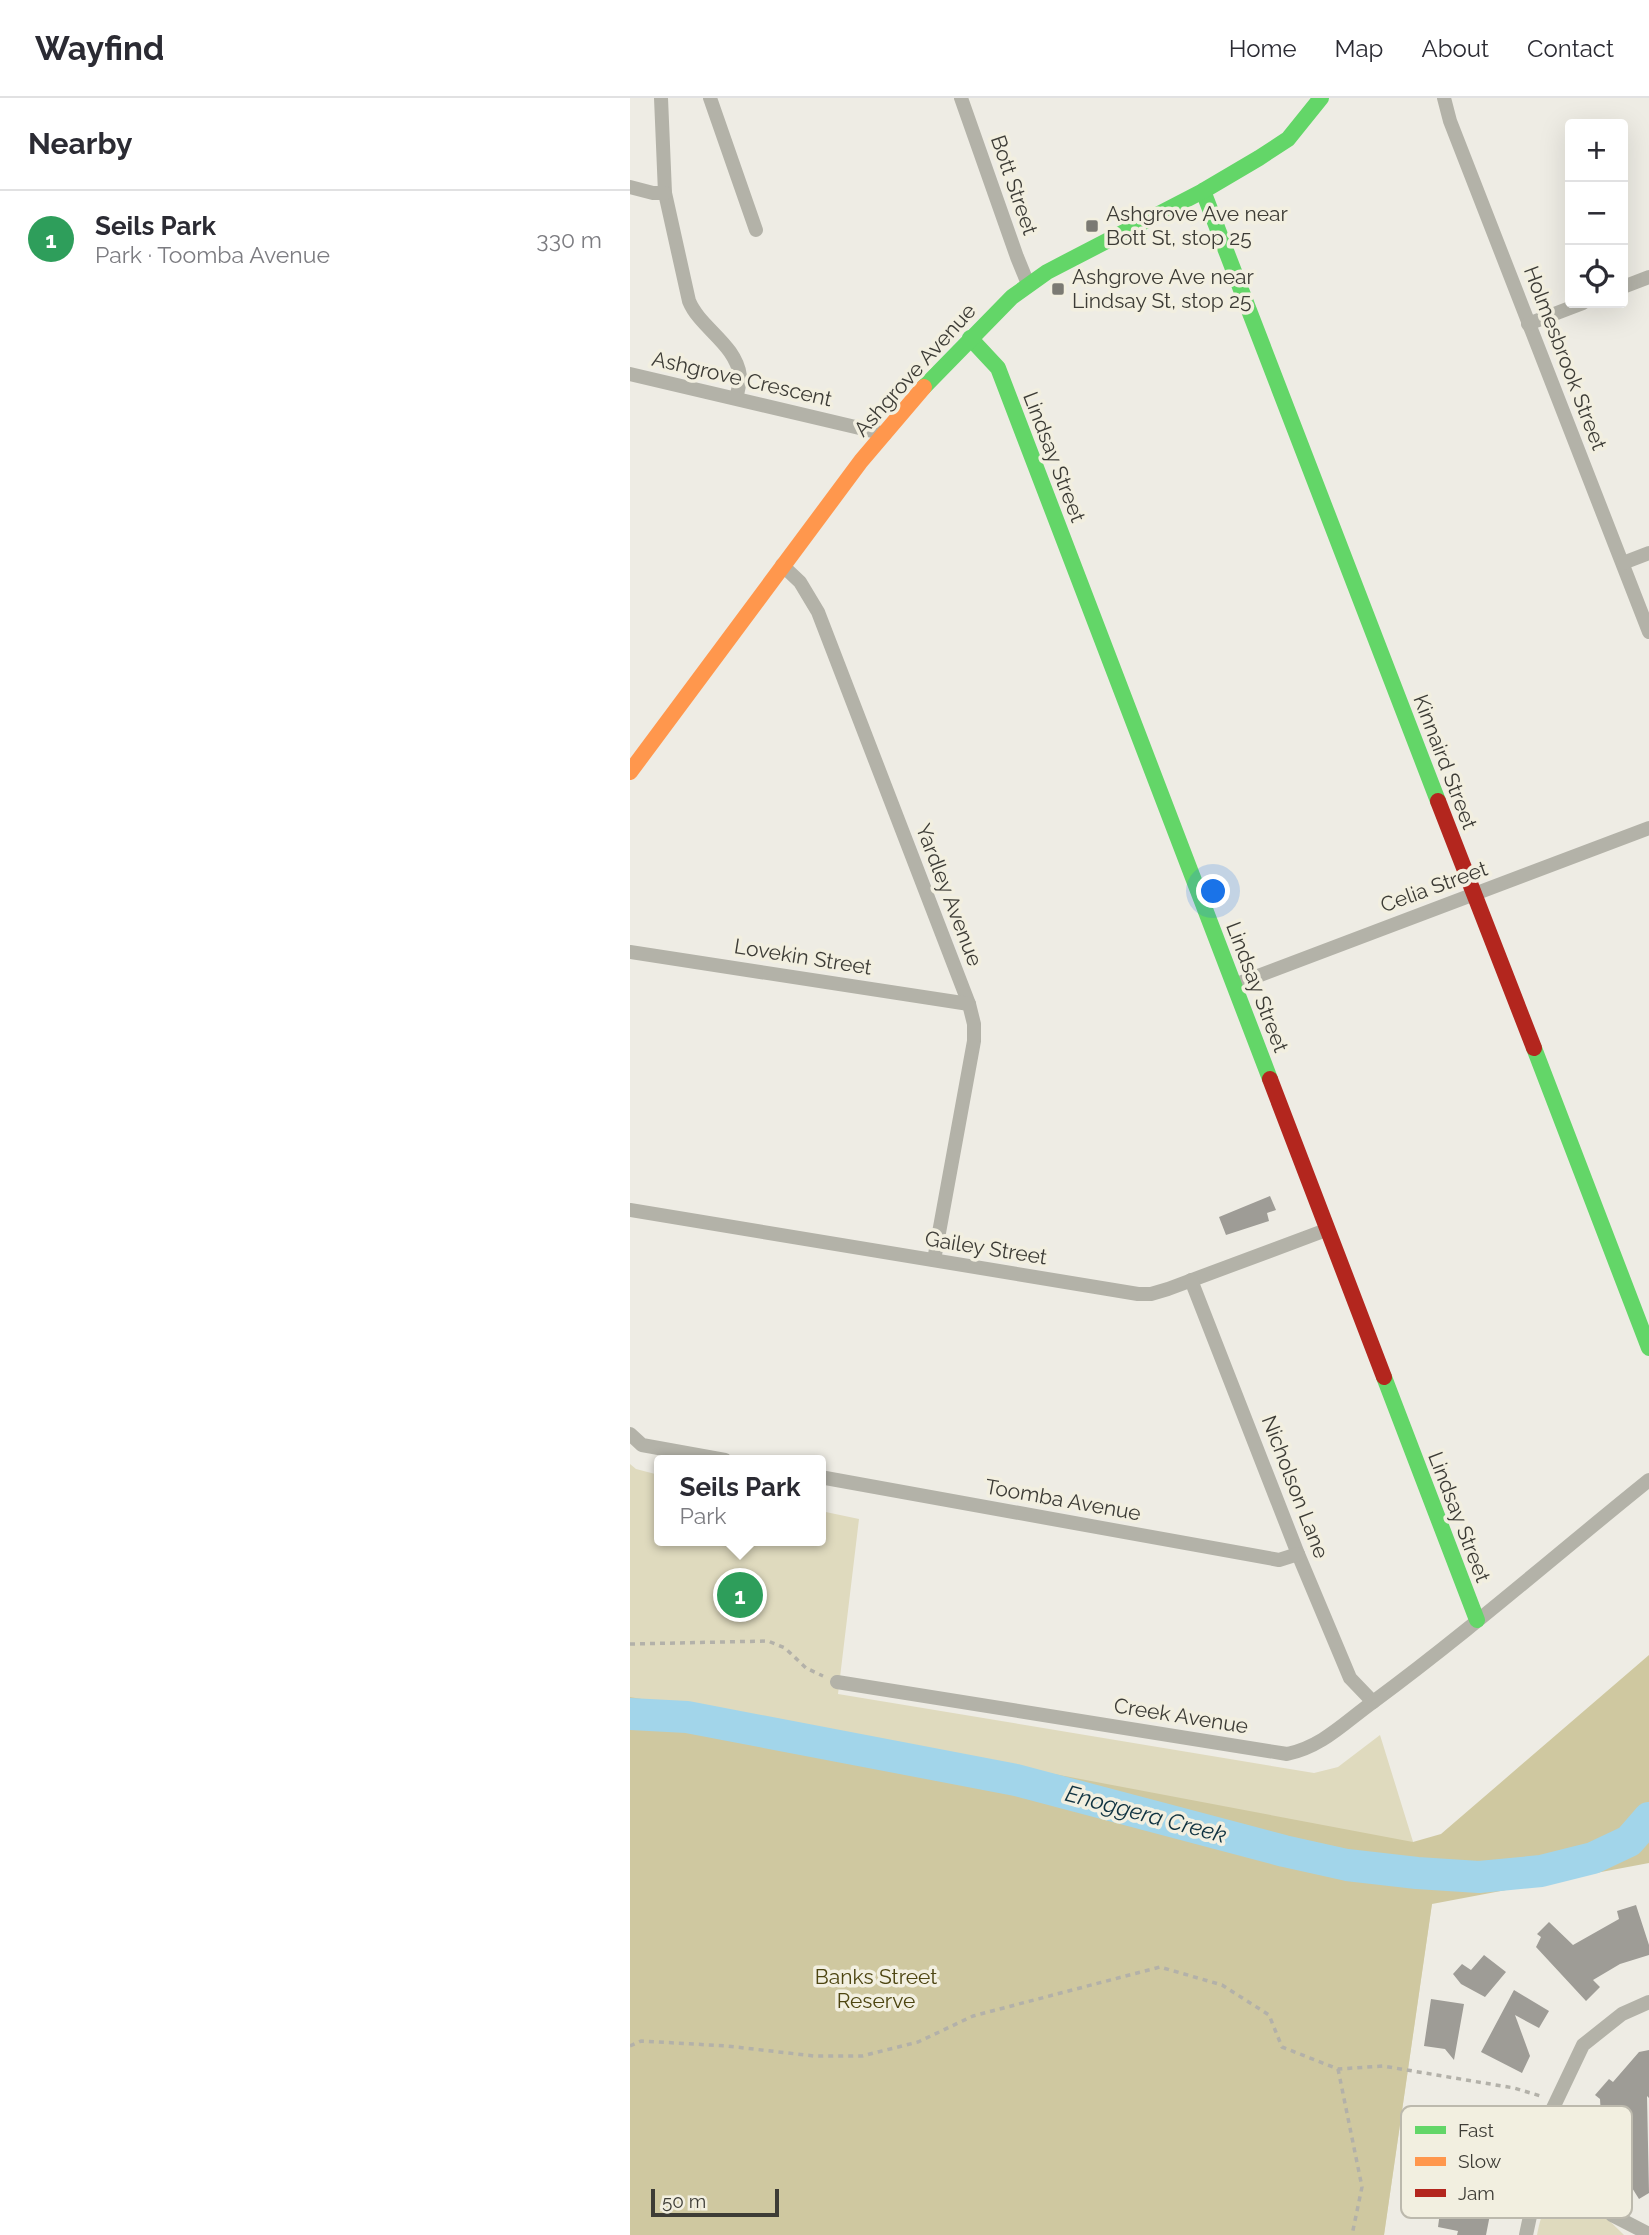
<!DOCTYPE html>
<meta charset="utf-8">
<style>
:root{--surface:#fff;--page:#f2f2f3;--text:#2b2b33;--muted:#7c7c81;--line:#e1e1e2;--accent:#db2777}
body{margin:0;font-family:Raleway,sans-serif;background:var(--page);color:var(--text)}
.controls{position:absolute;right:21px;top:21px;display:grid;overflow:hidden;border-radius:7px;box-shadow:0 7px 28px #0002}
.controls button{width:63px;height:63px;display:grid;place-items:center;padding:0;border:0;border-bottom:2px solid var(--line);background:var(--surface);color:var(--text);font:35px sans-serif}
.scale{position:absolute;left:21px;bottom:18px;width:128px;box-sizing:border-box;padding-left:7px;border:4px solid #3d3c36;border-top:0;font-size:19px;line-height:24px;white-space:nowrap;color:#3d3c36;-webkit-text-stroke:5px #f2efe0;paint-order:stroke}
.you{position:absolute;left:584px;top:794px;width:24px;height:24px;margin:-18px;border:5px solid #fff;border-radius:50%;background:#1a73e8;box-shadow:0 0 0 10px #1a73e833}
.badge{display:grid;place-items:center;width:46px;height:46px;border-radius:50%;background:var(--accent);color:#fff;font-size:23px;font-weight:700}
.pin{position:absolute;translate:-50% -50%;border:4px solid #fff;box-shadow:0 2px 7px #0006}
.popup{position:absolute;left:24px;top:1357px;width:172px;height:91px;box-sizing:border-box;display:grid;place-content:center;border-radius:7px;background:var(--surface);filter:drop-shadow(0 2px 5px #0005);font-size:23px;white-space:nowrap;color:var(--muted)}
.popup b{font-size:26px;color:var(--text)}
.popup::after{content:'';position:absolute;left:50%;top:100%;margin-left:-14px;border:14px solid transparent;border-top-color:var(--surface)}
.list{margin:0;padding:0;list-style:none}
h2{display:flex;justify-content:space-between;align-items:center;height:91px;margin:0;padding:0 28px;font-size:30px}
h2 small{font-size:23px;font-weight:400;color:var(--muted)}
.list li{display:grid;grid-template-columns:46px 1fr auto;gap:21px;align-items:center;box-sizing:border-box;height:98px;padding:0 28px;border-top:2px solid var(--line)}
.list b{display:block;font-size:26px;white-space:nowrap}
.list p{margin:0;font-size:23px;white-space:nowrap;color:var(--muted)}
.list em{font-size:23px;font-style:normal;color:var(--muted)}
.icon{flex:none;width:38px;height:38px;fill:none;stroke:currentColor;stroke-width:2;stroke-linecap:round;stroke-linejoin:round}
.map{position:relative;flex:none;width:1019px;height:2137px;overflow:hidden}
header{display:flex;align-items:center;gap:42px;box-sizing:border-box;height:98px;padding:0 35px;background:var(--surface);border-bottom:2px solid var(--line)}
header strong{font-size:33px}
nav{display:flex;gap:38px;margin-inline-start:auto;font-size:24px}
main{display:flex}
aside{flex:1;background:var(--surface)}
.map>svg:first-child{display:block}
.green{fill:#dfdabe}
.forest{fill:#cfc8a0}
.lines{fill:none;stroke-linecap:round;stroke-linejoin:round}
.river{stroke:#a2d5ea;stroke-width:32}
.building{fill:#9e9c96}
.path{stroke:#b3b1a9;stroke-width:3.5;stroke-dasharray:5 5;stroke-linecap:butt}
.street{stroke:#b3b2a8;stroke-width:14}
.fast{stroke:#63d668;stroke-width:16}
.slow{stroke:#ff974d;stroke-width:16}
.jam{stroke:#b3261e;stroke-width:16}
.poi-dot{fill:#7b7a73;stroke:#f2efe0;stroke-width:2.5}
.labels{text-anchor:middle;stroke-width:7;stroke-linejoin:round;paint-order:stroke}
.street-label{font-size:21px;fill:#3d3c36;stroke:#f2efe0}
.poi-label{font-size:21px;fill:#3d3c36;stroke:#f2efe0;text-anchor:start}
.park-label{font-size:21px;fill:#4d4511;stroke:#f2efe0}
.water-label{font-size:23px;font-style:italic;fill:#0f3240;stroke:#f2efe0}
.key{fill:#f2efe0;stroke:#bcb9ad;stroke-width:2}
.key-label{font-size:19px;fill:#3d3c36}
</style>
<header>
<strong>Wayfind</strong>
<nav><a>Home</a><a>Map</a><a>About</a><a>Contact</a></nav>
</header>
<main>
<aside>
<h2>Nearby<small></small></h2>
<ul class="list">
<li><span class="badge" style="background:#2e9e5b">1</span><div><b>Seils Park</b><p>Park · Toomba Avenue</p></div><em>330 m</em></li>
</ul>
</aside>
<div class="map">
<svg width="1019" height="2137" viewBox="0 0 1019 2137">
<rect width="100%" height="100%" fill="#eeece4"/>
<g class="green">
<polygon points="0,1366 6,1371 29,1377 29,1443 190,1443 191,1413 229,1421 208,1596 684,1675 708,1669 750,1637 802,1805 754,2137 0,2137"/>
<path d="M941 2096 959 2103 994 2137H907C911 2115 917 2099 941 2096Z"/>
</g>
<polygon class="forest" points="1019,1557 1019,1765 802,1806 754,2137 0,2137 0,1599 197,1633 783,1744 811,1736"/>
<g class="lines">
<polyline class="river" points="0,1616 57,1619 386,1682 654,1753 717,1767 787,1775 849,1779 911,1773 963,1760 999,1743 1019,1720"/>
</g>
<g class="building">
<polygon points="640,1098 646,1112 637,1115 639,1123 596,1137 589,1119"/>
<polygon points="1006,1807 1019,1847 1019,1857 990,1866 963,1882 970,1889 956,1903 906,1849 911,1839 907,1836 919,1824 943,1847 989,1821 987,1813"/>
<polygon points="854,1857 876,1874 855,1899 831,1886 823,1876 832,1866 841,1872"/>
<polygon points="884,1892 919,1913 909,1930 885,1917 900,1958 892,1975 851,1954"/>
<polygon points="801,1901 834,1906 824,1962 815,1951 794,1948"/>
<polygon points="1019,1952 1019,2000 1017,1998 1019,2095 1009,2101 994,2077 998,2075 984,2052 973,2052 970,2001 965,1997 979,1981 983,1984 1009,1954"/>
<polygon points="840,2011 869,2015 866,2035 860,2034 856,2063 866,2065 862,2090 865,2091 856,2137 827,2137 828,2133 808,2129 815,2077 804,2075 810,2041 818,2042 820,2024 835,2026"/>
</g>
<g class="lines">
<g class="path">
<polyline points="0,1546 138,1543 155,1550 176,1570 193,1578"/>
<polyline points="0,1948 11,1943 97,1948 184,1958 232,1958 288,1944 343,1918 530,1869 592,1887 639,1917 652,1949 708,1971 753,1968 884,1990 914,1999"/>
<polyline points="708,1971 732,2089 722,2137"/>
</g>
<g class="street">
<path d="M31 0 35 95 59 203C70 230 106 246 110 278 110 285 108 293 106 300"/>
<polyline points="80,0 126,132"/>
<polyline points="331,0 387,159 398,186"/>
<polyline points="814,0 820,23 1019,534"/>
<polyline points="0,89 23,95 35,95"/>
<polyline points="993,189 1019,179"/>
<polyline points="898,226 953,205"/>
<polyline points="0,276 255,336"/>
<polyline points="993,465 1019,455"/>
<polyline points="152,467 170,484 188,514 339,906 344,926 344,943 304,1162"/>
<polyline points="0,854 339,906"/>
<polyline points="604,887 1019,730"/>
<polyline points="0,1112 508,1196 521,1196 538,1191 696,1132"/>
<polyline points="561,1182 668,1456 720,1580 743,1604"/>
<polyline points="0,1336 12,1347 95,1362"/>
<polyline points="190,1379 649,1462 668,1456"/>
<path d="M207 1584 657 1656C692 1649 715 1624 743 1604 838 1534 927 1456 1019 1382"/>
<polyline points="914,2057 934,2066 982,2117 1019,2136"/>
<polyline points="896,2137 923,2010 953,1947 992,1916 1019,1904"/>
</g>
<g class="fast">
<polyline points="573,93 808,703"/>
<polyline points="340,240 368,270 640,981"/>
<polyline points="294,289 382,199 417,174 573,93 629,60 658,41 691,0"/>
<polyline points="904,950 1019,1250"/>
<polyline points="754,1279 847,1522"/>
</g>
<polyline class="slow" points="0,674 231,363 294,289"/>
<g class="jam">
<polyline points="808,703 904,950"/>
<polyline points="640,981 754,1279"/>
</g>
</g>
<g class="poi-dot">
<rect x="455" y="121" width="14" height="14" rx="3.5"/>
<rect x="421" y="184" width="14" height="14" rx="3.5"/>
</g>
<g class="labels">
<g class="street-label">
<text transform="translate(384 87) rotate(71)" y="7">Bott Street</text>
<text transform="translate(935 260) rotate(69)" y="7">Holmesbrook Street</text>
<text transform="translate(285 272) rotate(-48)" y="7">Ashgrove Avenue</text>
<text transform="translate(112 281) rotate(13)" y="7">Ashgrove Crescent</text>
<text transform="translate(424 359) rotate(69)" y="7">Lindsay Street</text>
<text transform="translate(815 664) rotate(69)" y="7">Kinnaird Street</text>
<text transform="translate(804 789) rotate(-20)" y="7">Celia Street</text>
<text transform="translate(319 797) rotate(69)" y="7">Yardley Avenue</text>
<text transform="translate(173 859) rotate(9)" y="7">Lovekin Street</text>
<text transform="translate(627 889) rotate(69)" y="7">Lindsay Street</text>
<text transform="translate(356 1150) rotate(9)" y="7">Gailey Street</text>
<text transform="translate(665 1389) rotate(69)" y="7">Nicholson Lane</text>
<text transform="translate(433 1402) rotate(10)" y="7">Toomba Avenue</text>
<text transform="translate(829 1419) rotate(69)" y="7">Lindsay Street</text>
<text transform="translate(551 1618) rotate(9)" y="7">Creek Avenue</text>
</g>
<g class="poi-label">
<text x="476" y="123">Ashgrove Ave near<tspan x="476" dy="24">Bott St, stop 25</tspan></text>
<text x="442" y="186">Ashgrove Ave near<tspan x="442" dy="24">Lindsay St, stop 25</tspan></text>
</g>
<g class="park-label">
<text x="246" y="1886">Banks Street<tspan x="246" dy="24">Reserve</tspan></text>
</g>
<g class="water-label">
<text transform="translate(516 1716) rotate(15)" y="8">Enoggera Creek</text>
</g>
</g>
<rect x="771" y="2008" width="231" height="112" rx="10" class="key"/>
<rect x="785" y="2028" width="31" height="8" fill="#63d668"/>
<rect x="785" y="2059" width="31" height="9" fill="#ff974d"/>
<rect x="785" y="2091" width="31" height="8" fill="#b3261e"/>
<g class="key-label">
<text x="828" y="2039">Fast</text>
<text x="828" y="2070">Slow</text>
<text x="828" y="2102">Jam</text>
</g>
</svg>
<div class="controls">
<button>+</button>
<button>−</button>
<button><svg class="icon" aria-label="locate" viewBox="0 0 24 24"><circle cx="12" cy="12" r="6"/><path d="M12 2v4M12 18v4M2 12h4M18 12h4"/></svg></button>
</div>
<div class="scale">50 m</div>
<div class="you"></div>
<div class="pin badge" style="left:110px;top:1497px;background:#2e9e5b">1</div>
<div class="popup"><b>Seils Park</b>Park</div>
</div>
</main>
